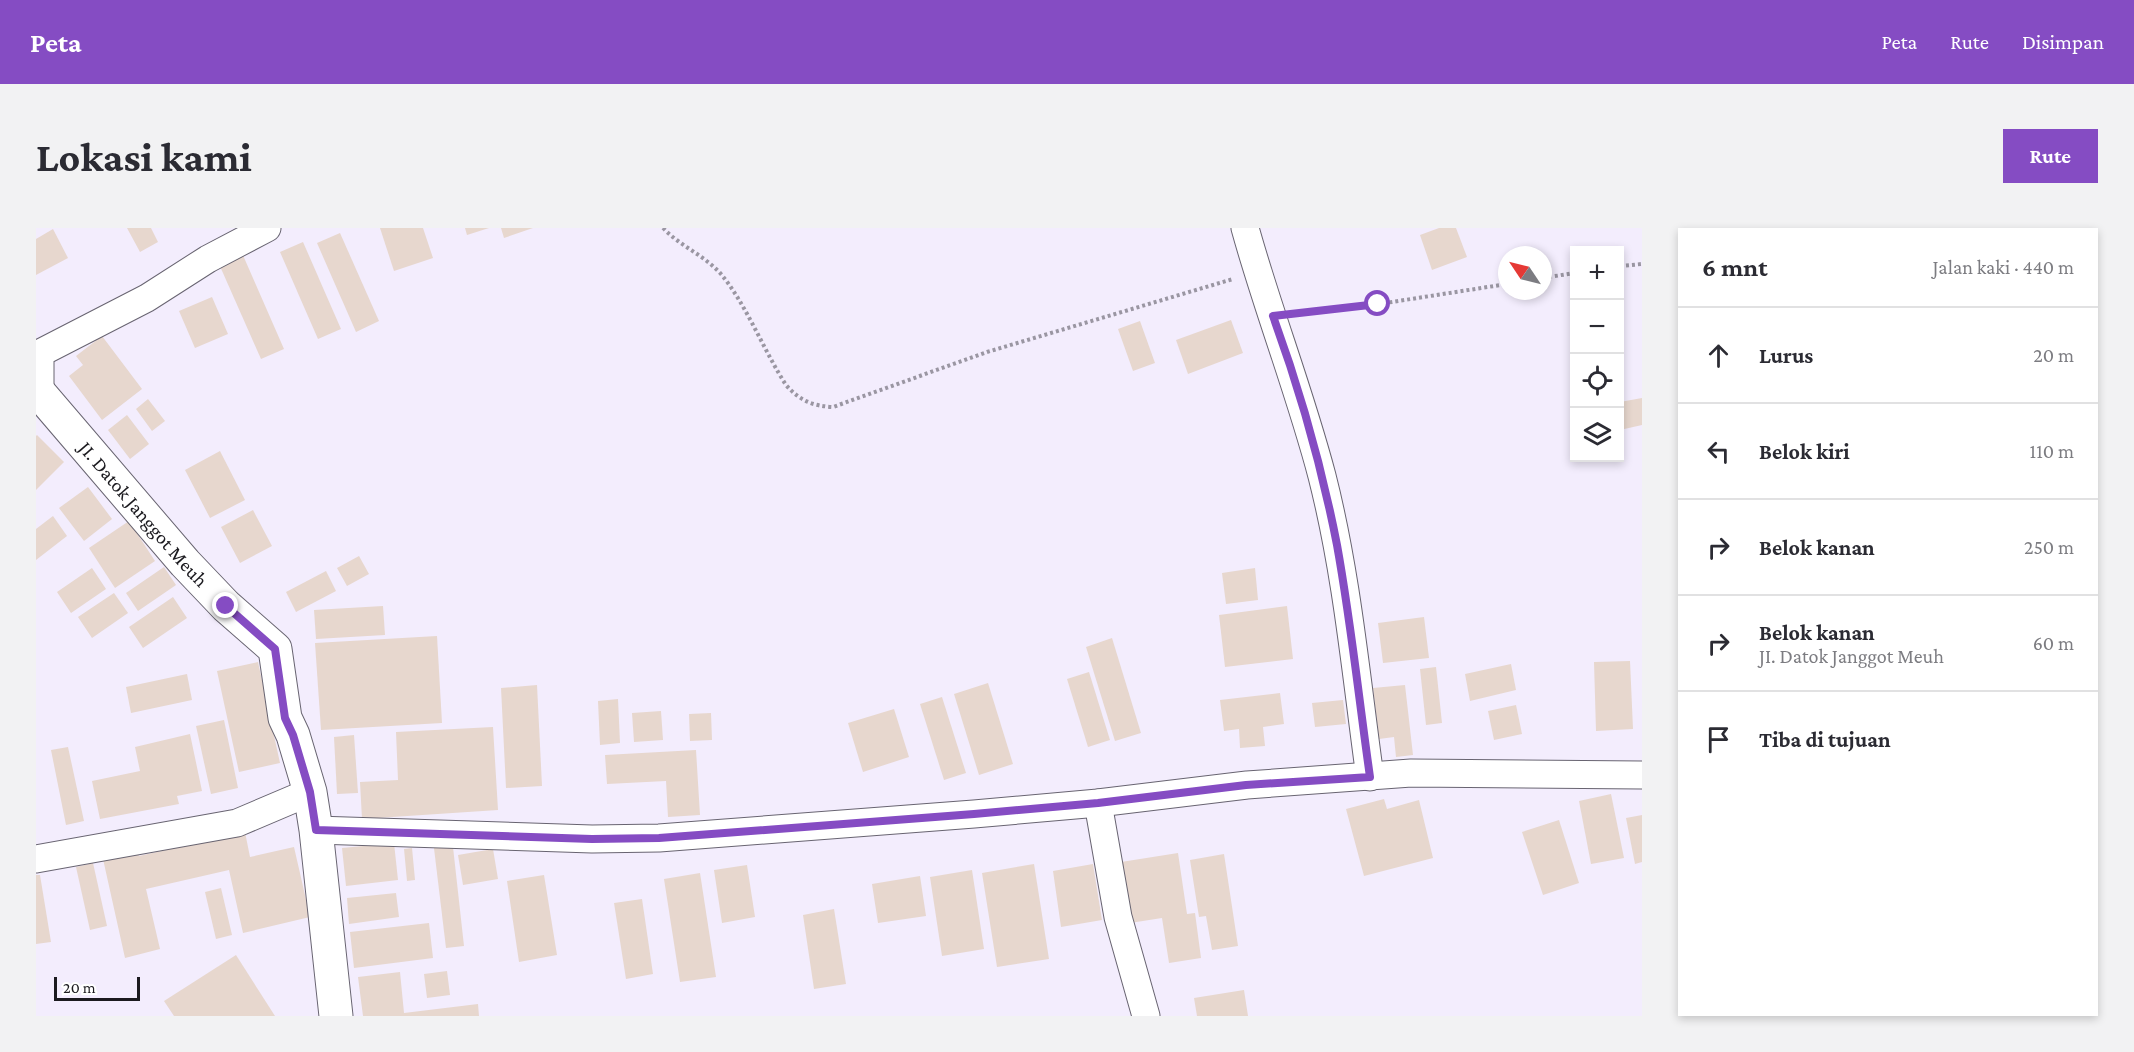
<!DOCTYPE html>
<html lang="id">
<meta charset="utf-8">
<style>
:root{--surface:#fff;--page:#f2f2f3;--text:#2b2b33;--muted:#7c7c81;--line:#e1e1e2;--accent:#854cc3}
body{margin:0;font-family:"Crimson Pro",serif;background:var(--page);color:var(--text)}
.controls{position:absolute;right:18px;top:18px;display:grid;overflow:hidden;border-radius:0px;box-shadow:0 3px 9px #0003}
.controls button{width:54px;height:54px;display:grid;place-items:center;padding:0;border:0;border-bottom:2px solid var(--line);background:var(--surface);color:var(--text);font:30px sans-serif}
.compass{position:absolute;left:1462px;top:18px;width:54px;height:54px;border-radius:50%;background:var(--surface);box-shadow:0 3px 9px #0003;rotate:305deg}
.scale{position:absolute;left:18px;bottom:15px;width:86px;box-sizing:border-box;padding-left:6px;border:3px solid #1b1a1f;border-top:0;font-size:16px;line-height:21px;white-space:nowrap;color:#1b1a1f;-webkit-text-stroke:4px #fff;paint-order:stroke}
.stop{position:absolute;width:18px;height:18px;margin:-14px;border:4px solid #854cc3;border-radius:50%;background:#fff}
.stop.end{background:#854cc3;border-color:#fff;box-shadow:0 2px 6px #0008}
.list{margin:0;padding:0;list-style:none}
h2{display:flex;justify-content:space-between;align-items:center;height:78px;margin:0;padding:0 24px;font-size:26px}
h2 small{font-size:20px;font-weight:400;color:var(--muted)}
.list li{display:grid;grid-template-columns:39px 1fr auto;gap:18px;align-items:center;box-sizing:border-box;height:96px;padding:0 24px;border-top:2px solid var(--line)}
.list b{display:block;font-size:22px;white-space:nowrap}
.list p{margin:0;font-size:20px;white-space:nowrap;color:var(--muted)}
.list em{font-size:20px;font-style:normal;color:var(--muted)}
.icon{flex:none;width:33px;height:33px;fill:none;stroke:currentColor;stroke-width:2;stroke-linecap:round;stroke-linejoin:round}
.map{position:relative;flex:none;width:1606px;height:788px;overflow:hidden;border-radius:0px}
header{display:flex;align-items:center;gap:36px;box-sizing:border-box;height:84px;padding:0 30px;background:var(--accent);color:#fff}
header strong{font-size:28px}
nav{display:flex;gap:33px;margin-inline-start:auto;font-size:21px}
.intro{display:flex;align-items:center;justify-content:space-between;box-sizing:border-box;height:144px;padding:0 36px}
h1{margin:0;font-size:42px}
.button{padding:15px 27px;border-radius:0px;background:var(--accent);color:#fff;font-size:21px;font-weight:700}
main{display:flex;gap:36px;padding:0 36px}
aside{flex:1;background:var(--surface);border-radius:0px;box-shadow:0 3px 9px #0003}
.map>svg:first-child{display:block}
.building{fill:#e7d7ce}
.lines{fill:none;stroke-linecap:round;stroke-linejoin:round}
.minor-casing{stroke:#686471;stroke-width:29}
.tertiary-casing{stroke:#686471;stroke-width:35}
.path{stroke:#9a96a2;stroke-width:4;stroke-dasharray:3 3;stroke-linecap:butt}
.minor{stroke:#fff;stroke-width:27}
.tertiary{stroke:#fff;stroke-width:33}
.route{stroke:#854cc3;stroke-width:8}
.labels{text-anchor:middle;stroke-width:5;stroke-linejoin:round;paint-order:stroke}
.street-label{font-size:20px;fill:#1b1a1f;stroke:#fff}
</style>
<header>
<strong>Peta</strong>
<nav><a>Peta</a><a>Rute</a><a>Disimpan</a></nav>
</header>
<div class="intro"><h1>Lokasi kami</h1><a class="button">Rute</a></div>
<main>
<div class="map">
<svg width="1606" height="788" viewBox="0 0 1606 788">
<rect width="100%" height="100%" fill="#f3edfd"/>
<g class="building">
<polygon points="91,0 115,0 122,14 104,24"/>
<polygon points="344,0 387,0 397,30 358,43"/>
<polygon points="429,0 453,0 431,7"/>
<polygon points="465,0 497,0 468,10"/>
<polygon points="1403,0 1420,0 1431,29 1396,42 1384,7"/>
<polygon points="17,1 32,30 0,47 0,11"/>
<polygon points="304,5 343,93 320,104 281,15"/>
<polygon points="267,14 305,101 282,111 244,24"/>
<polygon points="206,25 248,121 225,131 183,36"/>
<polygon points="176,69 192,106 159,120 143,83"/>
<polygon points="1195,92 1207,125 1152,146 1140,112"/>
<polygon points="1104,93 1119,135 1097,143 1082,101"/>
<polygon points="66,108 106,161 66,192 33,148 47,137 40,128"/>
<polygon points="1606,170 1606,197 1584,202 1584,174"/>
<polygon points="112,171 129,193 116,203 100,181"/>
<polygon points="91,187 113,216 94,231 72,202"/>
<polygon points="1,207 28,234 0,262 0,208"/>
<polygon points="184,223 209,272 174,290 149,242"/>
<polygon points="52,259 76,291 48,313 23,280"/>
<polygon points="217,282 236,318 204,335 185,299"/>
<polygon points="17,288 31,308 0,332 0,301"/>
<polygon points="93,293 119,333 79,360 53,320"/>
<polygon points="323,328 333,346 311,358 301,340"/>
<polygon points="128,339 140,357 102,383 90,365"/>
<polygon points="56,340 70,361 35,385 21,364"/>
<polygon points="1219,340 1222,372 1190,376 1186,345"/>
<polygon points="290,343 300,363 260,384 250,364"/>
<polygon points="78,365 92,385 56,410 42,389"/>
<polygon points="137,369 151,390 107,420 93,399"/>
<polygon points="347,378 349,407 280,411 278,382"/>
<polygon points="1251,378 1257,431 1189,439 1183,387"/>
<polygon points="1388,389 1393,430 1347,435 1342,395"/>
<polygon points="401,408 406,495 285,502 279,415"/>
<polygon points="1076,410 1105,505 1079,513 1050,419"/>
<polygon points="1594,433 1597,501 1560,503 1558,434"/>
<polygon points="222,434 244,535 203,544 181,443"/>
<polygon points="1475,436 1480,462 1434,473 1429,446"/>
<polygon points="1400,439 1406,495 1390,497 1384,441"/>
<polygon points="1053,444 1074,512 1052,519 1031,451"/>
<polygon points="151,446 156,472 95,485 90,459"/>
<polygon points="952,455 977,536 943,547 918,466"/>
<polygon points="501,457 506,558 470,560 465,460"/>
<polygon points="1369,457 1377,527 1360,529 1358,509 1343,511 1337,460"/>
<polygon points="1244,465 1248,496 1227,499 1229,518 1204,520 1203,501 1188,503 1184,472"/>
<polygon points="906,469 930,545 908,552 884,476"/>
<polygon points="582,471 584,515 564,517 562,473"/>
<polygon points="1307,472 1310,496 1279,499 1276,475"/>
<polygon points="1480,477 1486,506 1458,512 1452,483"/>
<polygon points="858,481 873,529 827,544 812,495"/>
<polygon points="625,483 627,512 598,514 596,485"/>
<polygon points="675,485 676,512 654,513 653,486"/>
<polygon points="188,492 202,560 175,566 160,498"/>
<polygon points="457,499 462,582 326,591 324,554 362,552 360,504"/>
<polygon points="154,506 166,563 141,568 143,576 64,591 56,553 104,543 99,519"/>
<polygon points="318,507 322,565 301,566 298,509"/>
<polygon points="32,519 48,593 30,597 15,522"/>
<polygon points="660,522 664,587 632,589 630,553 571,556 569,527"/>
<polygon points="1575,566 1588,630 1555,636 1543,573"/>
<polygon points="1348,571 1351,581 1383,572 1397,630 1328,648 1310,581"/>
<polygon points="1606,587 1606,634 1599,636 1590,590"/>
<polygon points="1523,592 1543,655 1507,667 1486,604"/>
<polygon points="209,604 214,629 258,619 274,689 207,705 193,642 110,661 124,721 89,730 67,631 101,623 103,628"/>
<polygon points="416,610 428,718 410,720 397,612"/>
<polygon points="358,615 362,652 310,658 306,620"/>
<polygon points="376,620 379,652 371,653 368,621"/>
<polygon points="457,621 462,651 427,657 422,627"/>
<polygon points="1142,625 1151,686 1159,685 1165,730 1133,735 1126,690 1094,695 1085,634"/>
<polygon points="1188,626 1202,718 1176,722 1170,688 1163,689 1154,632"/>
<polygon points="57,635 71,698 54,702 40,639"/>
<polygon points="998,636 1013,731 961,739 946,645"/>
<polygon points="1057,636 1066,692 1025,699 1017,643"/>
<polygon points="711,637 719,689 686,695 678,642"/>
<polygon points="936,642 948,721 906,728 894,649"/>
<polygon points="664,645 680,749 644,754 628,651"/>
<polygon points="0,647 4,647 15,714 0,716"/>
<polygon points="508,647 521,727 483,734 471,653"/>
<polygon points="884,648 890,688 842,695 836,656"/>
<polygon points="185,660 196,707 180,711 169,664"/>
<polygon points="360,665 363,689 313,696 311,670"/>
<polygon points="606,671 617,746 590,751 578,675"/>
<polygon points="798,681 810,756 778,761 767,687"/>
<polygon points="393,695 397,730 318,740 314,704"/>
<polygon points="200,727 239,788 138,788 128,773"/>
<polygon points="411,743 414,767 391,770 388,746"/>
<polygon points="364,744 368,785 442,776 443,788 327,788 322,749"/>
<polygon points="1208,762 1212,788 1161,788 1158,770"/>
</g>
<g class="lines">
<defs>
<g id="minor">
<path d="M1209 0C1232 83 1264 164 1286 248 1311 346 1320 448 1334 549"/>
<polyline points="0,169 4,165 4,125 111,70 172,31 231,0"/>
<polyline points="1062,575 1082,689 1110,788"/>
<polyline points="280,602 556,611 623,610 938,586 1062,575 1211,557 1375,545 1606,547"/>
<polyline points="0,631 201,595 274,564"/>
</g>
<g id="tertiary">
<path id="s1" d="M0 161 149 335 190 378 239 421 249 490 257 507 274 564 280 602 300 788"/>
</g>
</defs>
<use href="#minor" class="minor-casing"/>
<use href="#tertiary" class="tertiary-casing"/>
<g class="path">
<path d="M627 0C644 18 668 27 685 46 710 76 728 123 750 157 764 173 777 178 797 179L951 124 1197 51"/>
<polyline points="1584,38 1606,36"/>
<polyline points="1507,50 1538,45"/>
<polyline points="1264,85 1343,76 1471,56"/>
</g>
<use href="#minor" class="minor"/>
<use href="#tertiary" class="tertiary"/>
</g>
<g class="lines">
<path class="route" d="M190 378 239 421 249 490 257 507 274 564 280 602 556 611 623 610 938 586 1062 575 1210 557 1334 549C1323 472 1315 394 1301 317 1286 240 1264 162 1237 88L1342 76"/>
</g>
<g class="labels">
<g class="street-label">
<text dy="7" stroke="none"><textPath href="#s1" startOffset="165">JI. Datok Janggot Meuh</textPath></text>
</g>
</g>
</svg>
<div class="controls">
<button>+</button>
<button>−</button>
<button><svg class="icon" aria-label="locate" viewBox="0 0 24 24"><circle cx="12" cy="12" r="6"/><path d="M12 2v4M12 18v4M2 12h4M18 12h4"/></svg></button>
<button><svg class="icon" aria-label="layers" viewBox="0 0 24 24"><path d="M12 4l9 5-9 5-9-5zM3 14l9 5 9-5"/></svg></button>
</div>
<svg class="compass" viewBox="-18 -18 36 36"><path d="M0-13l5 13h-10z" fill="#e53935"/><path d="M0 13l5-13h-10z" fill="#7c7c81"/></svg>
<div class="scale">20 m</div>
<div class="stop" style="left:1342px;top:76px"></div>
<div class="stop end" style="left:190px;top:378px"></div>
</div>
<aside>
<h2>6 mnt<small>Jalan kaki · 440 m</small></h2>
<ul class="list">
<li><svg class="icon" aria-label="ahead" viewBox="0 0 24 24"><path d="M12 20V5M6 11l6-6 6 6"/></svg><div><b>Lurus</b></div><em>20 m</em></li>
<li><svg class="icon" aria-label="left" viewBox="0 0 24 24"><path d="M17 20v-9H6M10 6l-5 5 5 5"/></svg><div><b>Belok kiri</b></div><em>110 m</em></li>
<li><svg class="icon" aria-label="right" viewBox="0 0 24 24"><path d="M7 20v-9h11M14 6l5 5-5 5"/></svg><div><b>Belok kanan</b></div><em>250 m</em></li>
<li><svg class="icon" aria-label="right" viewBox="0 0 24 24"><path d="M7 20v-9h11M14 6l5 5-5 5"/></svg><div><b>Belok kanan</b><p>JI. Datok Janggot Meuh</p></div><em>60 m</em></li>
<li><svg class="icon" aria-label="arrive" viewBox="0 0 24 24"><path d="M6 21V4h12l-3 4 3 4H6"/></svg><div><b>Tiba di tujuan</b></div></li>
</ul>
</aside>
</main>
